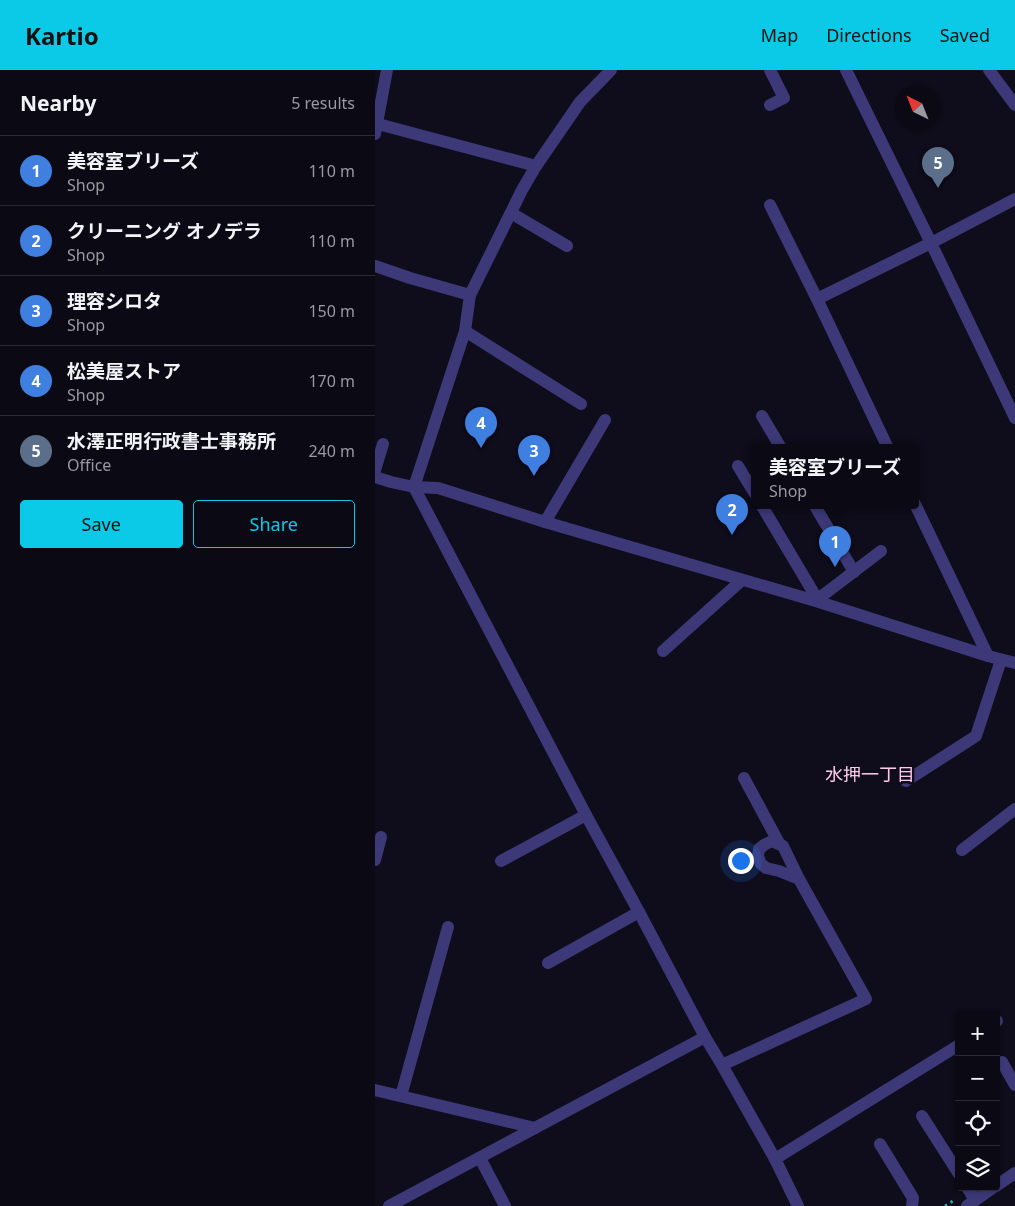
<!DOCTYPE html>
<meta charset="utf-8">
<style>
:root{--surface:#0b0914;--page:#14121d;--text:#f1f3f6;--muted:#9a9aa0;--line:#2b2a34;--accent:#0acae8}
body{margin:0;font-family:"Noto Sans","Noto Sans JP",sans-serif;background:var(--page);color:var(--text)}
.controls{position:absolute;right:15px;bottom:15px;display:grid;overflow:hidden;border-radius:5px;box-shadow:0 1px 4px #0004}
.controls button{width:45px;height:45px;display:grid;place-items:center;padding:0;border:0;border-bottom:1px solid var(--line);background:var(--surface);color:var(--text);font:25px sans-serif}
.compass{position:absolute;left:520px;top:15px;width:45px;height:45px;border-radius:50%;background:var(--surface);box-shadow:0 1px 4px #0004;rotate:317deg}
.you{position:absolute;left:365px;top:790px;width:18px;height:18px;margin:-12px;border:4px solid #fff;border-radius:50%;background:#1a73e8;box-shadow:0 0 0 8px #1a73e833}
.badge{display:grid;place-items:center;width:32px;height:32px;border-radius:50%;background:var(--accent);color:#fff;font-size:16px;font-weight:700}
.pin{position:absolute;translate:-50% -41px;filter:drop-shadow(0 1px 2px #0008)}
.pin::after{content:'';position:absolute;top:26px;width:18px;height:15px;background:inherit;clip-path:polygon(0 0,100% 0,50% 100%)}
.popup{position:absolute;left:376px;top:374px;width:168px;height:65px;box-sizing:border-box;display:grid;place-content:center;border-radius:5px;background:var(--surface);filter:drop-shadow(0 1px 4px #0005);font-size:16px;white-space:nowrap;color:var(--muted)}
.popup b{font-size:19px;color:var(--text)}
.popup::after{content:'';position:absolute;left:50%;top:100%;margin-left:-10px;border:10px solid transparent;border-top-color:var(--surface)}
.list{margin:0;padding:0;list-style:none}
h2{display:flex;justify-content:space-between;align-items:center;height:65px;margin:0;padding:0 20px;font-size:21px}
h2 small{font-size:16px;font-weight:400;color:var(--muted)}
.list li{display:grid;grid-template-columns:32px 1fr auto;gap:15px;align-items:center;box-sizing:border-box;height:70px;padding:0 20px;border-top:1px solid var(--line)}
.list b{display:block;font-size:19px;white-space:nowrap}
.list p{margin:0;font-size:16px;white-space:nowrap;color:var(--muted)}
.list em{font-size:16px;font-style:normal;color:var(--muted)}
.actions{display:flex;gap:10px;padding:15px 20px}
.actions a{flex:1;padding:11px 0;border:1px solid var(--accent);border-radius:5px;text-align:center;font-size:18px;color:var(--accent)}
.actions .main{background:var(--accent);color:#111}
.icon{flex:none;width:28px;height:28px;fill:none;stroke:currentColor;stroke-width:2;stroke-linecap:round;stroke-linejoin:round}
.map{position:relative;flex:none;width:640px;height:1136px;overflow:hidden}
header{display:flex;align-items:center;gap:30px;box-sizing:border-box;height:70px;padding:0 25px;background:var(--accent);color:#111}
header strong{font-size:24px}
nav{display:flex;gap:28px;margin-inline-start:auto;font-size:18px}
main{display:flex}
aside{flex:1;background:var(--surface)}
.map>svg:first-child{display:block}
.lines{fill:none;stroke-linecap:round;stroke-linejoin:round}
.path{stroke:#31a8a4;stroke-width:3;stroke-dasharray:2.5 4;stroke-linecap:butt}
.minor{stroke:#3d3979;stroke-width:12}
.labels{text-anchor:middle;stroke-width:5;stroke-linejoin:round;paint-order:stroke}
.neighbourhood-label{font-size:18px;fill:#fdcae9;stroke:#0f0c1b}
</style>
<header>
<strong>Kartio</strong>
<nav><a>Map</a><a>Directions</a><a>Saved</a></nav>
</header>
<main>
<aside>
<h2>Nearby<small>5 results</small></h2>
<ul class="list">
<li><span class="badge" style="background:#3f7fe0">1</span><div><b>美容室ブリーズ</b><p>Shop</p></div><em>110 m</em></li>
<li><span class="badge" style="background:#3f7fe0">2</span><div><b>クリーニング オノデラ</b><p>Shop</p></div><em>110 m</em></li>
<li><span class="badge" style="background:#3f7fe0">3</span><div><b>理容シロタ</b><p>Shop</p></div><em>150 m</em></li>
<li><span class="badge" style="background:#3f7fe0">4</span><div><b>松美屋ストア</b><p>Shop</p></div><em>170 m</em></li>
<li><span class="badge" style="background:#5c6f8a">5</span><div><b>水澤正明行政書士事務所</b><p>Office</p></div><em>240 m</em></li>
</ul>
<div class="actions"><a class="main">Save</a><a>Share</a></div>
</aside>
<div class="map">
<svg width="640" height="1136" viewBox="0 0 640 1136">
<rect width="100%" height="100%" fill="#0f0c1b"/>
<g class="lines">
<polyline class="path" points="570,1136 578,1131"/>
<g class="minor">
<polyline points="236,0 205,32 161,96 147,120 95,225 90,261 39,417 211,745 264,842 330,967 347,995 400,1089 423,1136"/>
<polyline points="471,0 556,173 640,348"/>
<polyline points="614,0 640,35"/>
<polyline points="395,35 409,28 395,0"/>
<polyline points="3,54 161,96"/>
<polyline points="0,64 12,0"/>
<polyline points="395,135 442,229 513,378"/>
<polyline points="136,143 192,176"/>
<polyline points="0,196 35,208 95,225"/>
<polyline points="442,229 556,173 640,129"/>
<polyline points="90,261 206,334"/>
<polyline points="387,346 406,378"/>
<polyline points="363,396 380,424"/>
<polyline points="0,400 8,374"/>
<polyline points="0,407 16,412 39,417 63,418 170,452 444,532 613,586 640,593"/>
<polyline points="540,434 613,586"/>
<polyline points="387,436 444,532"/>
<polyline points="440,436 479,502"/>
<polyline points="170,452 230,350"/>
<polyline points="443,529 506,481"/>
<polyline points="288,581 367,510"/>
<polyline points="369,708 404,773"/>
<polyline points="531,711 601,666 626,590"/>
<polyline points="587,780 640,739"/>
<polyline points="0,790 6,767"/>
<polyline points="126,791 211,745"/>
<polyline points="173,893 264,842"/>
<polyline points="621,951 622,951"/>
<polyline points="627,992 640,1015"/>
<polyline points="347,995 491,929 424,809 408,776 397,771 389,775 384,779 383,786 386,794 391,798 404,801 424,809"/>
<polyline points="0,1020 160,1058"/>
<polyline points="26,1026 73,857"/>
<polyline points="547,1046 584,1104"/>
<polyline points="505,1074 538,1128 537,1136"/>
<polyline points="105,1088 130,1136"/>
<polyline points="400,1089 584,975"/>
<polyline points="621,1116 640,1103"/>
<polyline points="592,1117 600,1130"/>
<polyline points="14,1136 330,967"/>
<polyline points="592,1136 619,1117"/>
</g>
</g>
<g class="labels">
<g class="neighbourhood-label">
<text x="495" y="711">水押一丁目</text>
</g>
</g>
</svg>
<div class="controls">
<button>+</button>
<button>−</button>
<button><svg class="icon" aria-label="locate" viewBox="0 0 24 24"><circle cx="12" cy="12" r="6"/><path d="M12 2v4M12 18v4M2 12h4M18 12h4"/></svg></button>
<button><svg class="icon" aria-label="layers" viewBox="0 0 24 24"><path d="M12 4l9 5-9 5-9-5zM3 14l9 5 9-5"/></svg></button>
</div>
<svg class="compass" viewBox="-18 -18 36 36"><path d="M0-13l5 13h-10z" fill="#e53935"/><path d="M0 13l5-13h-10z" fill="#9a9aa0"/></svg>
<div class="you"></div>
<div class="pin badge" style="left:460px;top:497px;background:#3f7fe0">1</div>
<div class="popup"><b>美容室ブリーズ</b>Shop</div>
<div class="pin badge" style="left:357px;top:465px;background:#3f7fe0">2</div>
<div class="pin badge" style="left:159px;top:406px;background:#3f7fe0">3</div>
<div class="pin badge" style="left:106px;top:378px;background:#3f7fe0">4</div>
<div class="pin badge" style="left:563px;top:118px;background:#5c6f8a">5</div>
</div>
</main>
